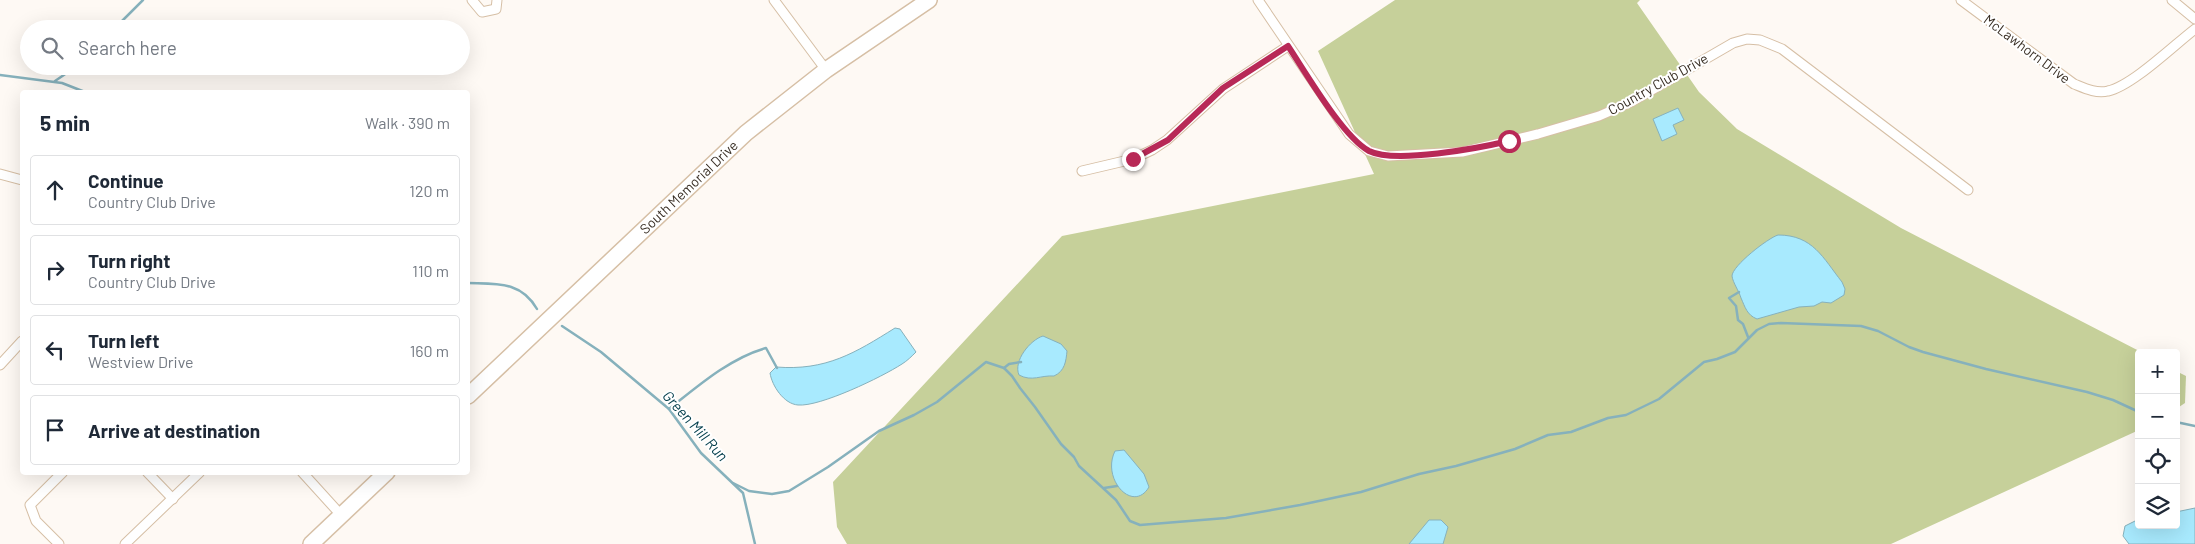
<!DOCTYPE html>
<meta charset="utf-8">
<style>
:root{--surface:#fff;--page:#f6f6f7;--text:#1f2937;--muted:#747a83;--line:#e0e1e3}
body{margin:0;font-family:Barlow,sans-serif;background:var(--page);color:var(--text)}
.controls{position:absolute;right:15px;bottom:15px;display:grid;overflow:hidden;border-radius:5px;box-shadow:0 5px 20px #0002}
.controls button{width:45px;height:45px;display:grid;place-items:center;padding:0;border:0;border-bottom:1px solid var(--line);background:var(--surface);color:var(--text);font:25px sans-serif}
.stop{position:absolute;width:15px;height:15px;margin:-11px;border:4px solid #b82957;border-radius:50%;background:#fff}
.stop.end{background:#b82957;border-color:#fff;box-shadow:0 1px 5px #0008}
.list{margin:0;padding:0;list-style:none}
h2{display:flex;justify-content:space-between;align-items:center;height:65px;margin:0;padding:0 20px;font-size:21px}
h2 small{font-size:16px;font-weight:400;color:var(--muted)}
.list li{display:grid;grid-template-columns:32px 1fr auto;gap:15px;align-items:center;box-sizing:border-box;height:70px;margin:0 10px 10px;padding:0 10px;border:1px solid var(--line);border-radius:5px}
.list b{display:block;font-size:19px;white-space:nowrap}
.list p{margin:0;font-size:16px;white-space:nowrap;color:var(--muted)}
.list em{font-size:16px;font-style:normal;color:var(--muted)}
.icon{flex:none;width:28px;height:28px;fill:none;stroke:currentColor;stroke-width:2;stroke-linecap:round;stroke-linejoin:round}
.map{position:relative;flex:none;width:2195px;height:544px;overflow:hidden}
.search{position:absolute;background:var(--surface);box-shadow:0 5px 20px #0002;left:20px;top:20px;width:450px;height:55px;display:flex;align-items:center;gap:12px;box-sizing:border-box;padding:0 18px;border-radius:28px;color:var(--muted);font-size:19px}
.panel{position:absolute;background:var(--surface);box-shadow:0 5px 20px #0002;left:20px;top:90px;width:450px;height:385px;border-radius:5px}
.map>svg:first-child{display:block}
.green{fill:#c6d09a}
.water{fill:#a8eafe;stroke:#86b1bc}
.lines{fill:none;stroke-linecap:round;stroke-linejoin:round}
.stream{stroke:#86b1bc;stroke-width:2.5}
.minor-casing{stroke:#d6bfa5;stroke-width:11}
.primary-casing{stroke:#d6bfa5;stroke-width:18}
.minor{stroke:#fff;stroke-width:9}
.primary{stroke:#fff;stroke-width:15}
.route{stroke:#b82957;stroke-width:6}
.labels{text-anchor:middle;stroke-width:4;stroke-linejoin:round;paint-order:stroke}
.street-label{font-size:14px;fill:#362c22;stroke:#fff}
.water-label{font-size:15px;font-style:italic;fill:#013c4a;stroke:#fff}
</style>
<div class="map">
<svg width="2195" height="544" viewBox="0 0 2195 544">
<rect width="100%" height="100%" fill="#fef9f4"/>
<g class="green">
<polygon points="1395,0 1640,0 1637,3 1699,92 1737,129 1901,228 2143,353 2139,353 2139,430 1891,544 847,544 837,527 833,482 1062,236 1374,174 1318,51"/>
<polygon points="2176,371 2186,376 2185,403 2176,409"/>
</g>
<g class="water">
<polygon points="1678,108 1684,120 1673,125 1677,134 1662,141 1653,119"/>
<path d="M1778 235C1813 235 1823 258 1842 282L1845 289 1844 295 1831 303 1822 302 1814 306 1799 307 1757 319C1747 315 1745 307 1741 298 1739 291 1733 283 1732 276 1732 266 1768 238 1778 235Z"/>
<path d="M895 328 900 329 916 352C912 356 907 361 902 364 882 377 820 407 798 405 784 404 772 386 770 373L776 367C826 371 855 353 895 328Z"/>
<path d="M1043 336 1061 344 1067 351C1066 361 1065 371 1054 376 1041 375 1032 382 1019 375 1013 361 1030 340 1043 336Z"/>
<path d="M1124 450 1144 474 1149 487C1133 514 1101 479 1115 451Z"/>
<polygon points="2195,508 2195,544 2129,544 2123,536 2125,526 2139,519 2139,525 2176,525 2176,512"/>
<polygon points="1429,520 1441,520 1448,527 1443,544 1409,544"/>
</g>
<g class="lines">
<g class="stream">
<polyline points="114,29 143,0"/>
<polyline points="0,75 62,83 85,92"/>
<polyline points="55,81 77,66"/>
<path d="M468 283C497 284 521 281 537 309"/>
<polyline points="1739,292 1729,298 1736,306 1738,320 1743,324 1748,337"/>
<polyline points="562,326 601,352 669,409 701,453 743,493 755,544"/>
<polyline points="1004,368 1009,364 1021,362"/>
<path d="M669 409C698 386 730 358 766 348L777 368"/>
<polyline points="2176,422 2195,426"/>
<polyline points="733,483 749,491 772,494 789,491 828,467 879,431 914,415 937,402 986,362 1004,368 1012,376 1020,388 1035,407 1061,444 1074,457 1079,466 1116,500 1130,521 1140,525 1226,518 1300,505 1361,492 1419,474 1456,466 1515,449 1548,435 1571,432 1608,418 1626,415 1659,399 1704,362 1717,359 1735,352 1757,330 1769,324 1781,323 1861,326 1878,331 1909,347 1923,352 1986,369 2087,392 2113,400 2139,412"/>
<polyline points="1104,488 1117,486"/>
</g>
<defs>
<g id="minor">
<polyline points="472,0 482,12 496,9 497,0"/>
<polyline points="774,0 826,70"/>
<polyline points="1258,0 1349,134 1369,151 1388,156 1462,152 1538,134 1599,116 1631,102 1733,43 1747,39 1760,40 1782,49 1968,190"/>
<path d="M1961 0 2074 84C2084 88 2096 94 2108 91 2132 86 2174 45 2195 29"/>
<polyline points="2172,0 2195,19"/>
<polyline points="1082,171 1133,159 1152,150 1167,140 1223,89 1288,46"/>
<polyline points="0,174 22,180"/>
<polyline points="0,365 22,341"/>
<polyline points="147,472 173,499"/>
<polyline points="302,472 341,515"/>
<polyline points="59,544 36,521 30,505 63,472"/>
<polyline points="125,544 200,472"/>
</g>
<g id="primary">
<path id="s1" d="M468 396 746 133 826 70 929 0"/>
<polyline points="311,544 387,472"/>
</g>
</defs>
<use href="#minor" class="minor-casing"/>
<use href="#primary" class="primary-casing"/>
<use href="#minor" class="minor"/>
<use href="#primary" class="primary"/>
</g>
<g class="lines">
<path class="route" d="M1133 159 1168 140 1223 88 1288 46C1306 73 1343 137 1369 151 1395 164 1479 148 1509 141"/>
</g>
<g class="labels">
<g class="street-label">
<text transform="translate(2027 49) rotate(37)" y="5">McLawhorn Drive</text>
<text transform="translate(1658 84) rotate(-29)" y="5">Country Club Drive</text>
<text dy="5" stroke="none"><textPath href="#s1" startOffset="304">South Memorial Drive</textPath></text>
</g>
<g class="water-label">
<text transform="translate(695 426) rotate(48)" y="5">Green Mill Run</text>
</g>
</g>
</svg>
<div class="controls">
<button>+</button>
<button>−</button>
<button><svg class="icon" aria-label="locate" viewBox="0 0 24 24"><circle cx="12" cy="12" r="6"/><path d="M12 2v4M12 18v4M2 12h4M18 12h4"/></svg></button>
<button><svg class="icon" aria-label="layers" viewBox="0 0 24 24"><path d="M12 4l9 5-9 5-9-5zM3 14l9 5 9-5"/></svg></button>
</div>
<div class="stop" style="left:1509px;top:141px"></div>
<div class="stop end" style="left:1133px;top:159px"></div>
<div class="search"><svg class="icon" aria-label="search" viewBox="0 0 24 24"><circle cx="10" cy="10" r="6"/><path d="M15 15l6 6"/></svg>Search here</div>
<section class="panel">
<h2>5 min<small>Walk · 390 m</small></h2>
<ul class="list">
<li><svg class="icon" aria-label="ahead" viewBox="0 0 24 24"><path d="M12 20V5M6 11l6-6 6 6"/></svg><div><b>Continue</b><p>Country Club Drive</p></div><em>120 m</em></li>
<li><svg class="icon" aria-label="right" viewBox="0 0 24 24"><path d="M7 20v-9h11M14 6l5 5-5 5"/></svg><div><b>Turn right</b><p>Country Club Drive</p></div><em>110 m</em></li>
<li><svg class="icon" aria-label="left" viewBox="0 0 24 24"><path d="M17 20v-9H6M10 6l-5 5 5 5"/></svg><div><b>Turn left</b><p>Westview Drive</p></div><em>160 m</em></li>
<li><svg class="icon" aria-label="arrive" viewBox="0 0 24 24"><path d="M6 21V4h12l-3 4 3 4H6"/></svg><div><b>Arrive at destination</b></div></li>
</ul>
</section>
</div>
